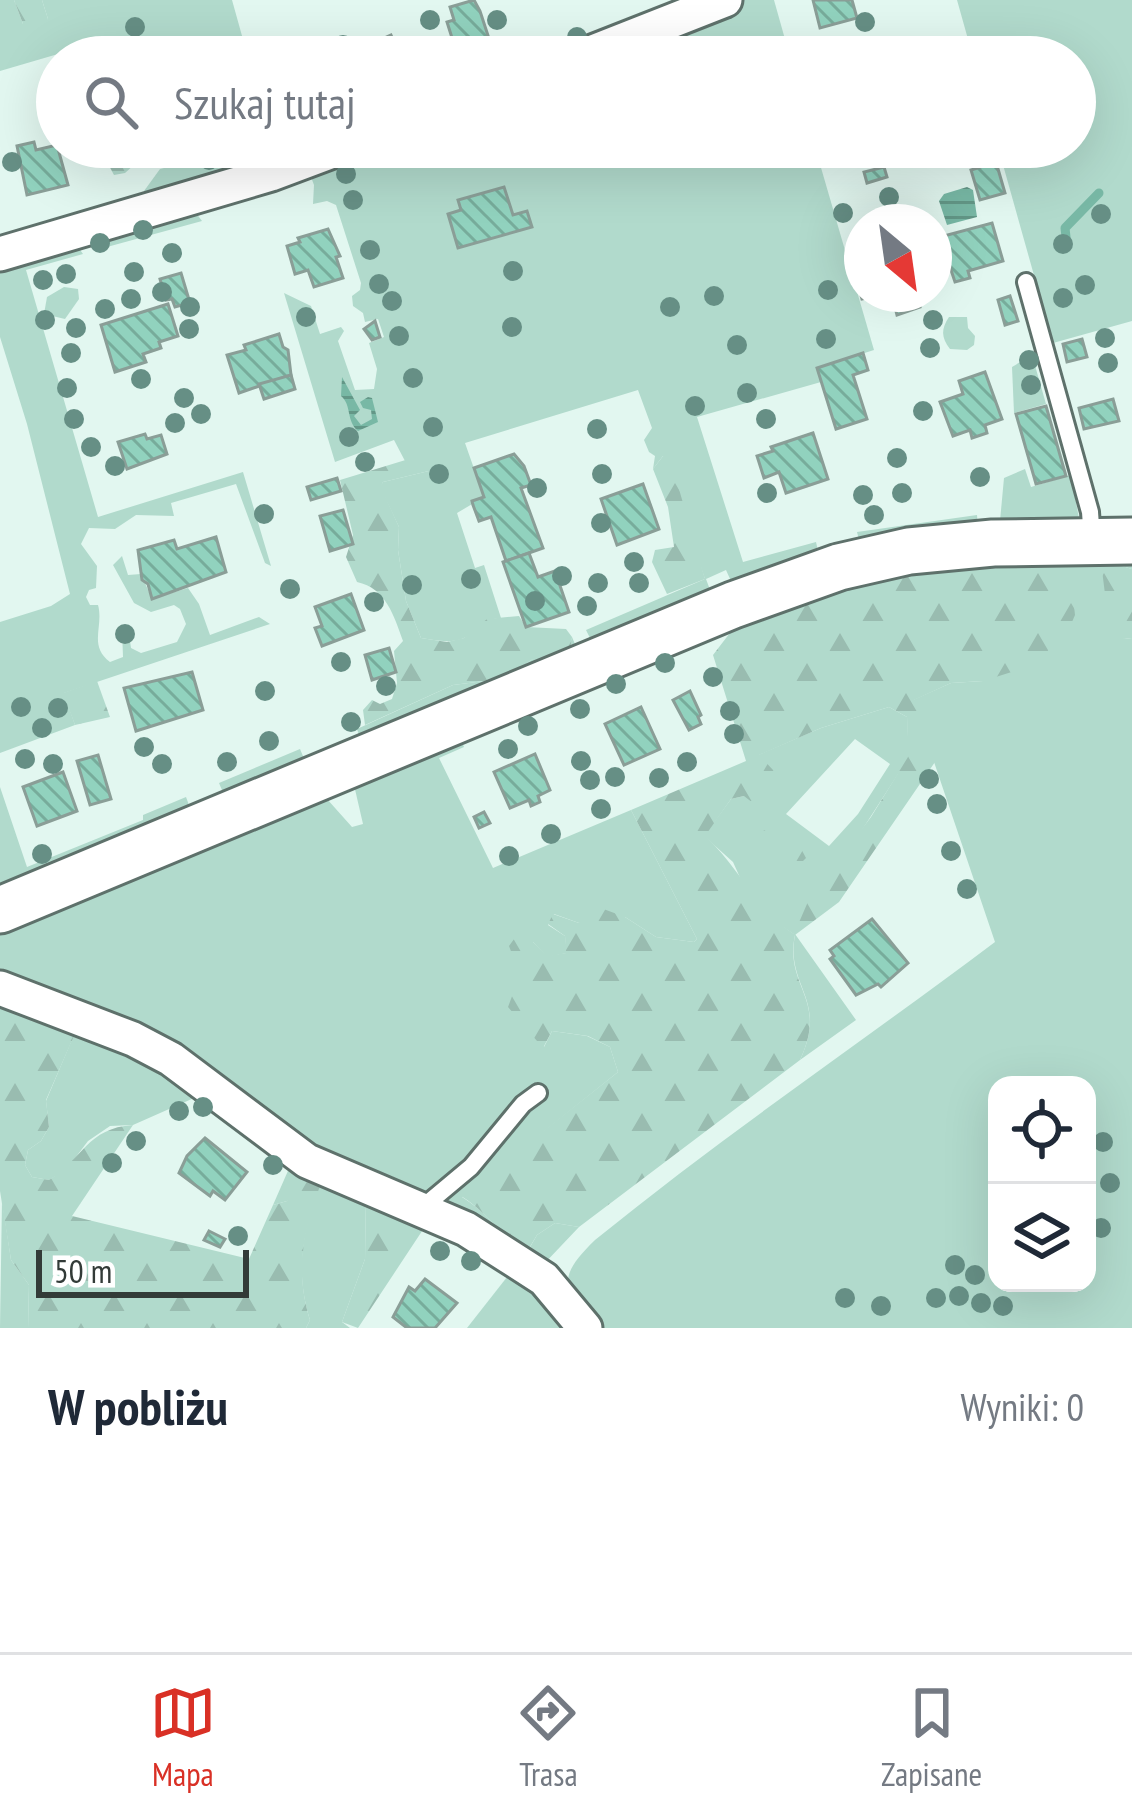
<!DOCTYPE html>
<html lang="pl">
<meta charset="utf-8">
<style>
:root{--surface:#fff;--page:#f2f2f3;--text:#1f2937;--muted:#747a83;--line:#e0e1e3;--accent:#d93025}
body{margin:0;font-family:"PT Sans Narrow",sans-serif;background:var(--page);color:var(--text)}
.controls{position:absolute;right:36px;bottom:36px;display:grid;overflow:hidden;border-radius:24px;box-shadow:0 12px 48px #0002}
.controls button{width:108px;height:108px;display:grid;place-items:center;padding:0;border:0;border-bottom:3px solid var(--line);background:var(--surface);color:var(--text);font:60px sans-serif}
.compass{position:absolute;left:844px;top:204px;width:108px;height:108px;border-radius:50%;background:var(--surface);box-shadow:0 12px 48px #0002;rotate:151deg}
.scale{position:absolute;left:36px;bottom:30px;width:213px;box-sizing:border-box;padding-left:12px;border:6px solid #333b38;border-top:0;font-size:33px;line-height:42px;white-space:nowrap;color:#333b38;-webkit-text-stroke:9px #fff;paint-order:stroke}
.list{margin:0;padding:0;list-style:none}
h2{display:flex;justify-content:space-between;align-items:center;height:156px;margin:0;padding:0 48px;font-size:51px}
h2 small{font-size:39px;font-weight:400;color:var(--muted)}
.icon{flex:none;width:66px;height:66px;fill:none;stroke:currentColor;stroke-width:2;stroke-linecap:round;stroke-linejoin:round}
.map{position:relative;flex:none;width:1132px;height:1328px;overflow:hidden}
.search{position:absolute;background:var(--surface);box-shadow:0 12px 48px #0002;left:36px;right:36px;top:36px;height:132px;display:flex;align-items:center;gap:30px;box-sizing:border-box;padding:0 42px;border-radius:66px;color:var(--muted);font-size:45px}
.sheet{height:324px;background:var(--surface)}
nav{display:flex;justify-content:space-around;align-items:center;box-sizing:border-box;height:168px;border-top:3px solid var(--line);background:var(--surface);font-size:33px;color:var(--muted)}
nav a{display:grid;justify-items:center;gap:6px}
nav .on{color:var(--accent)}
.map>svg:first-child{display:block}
.green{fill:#b1dacc;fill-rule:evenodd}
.forest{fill:url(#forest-firs);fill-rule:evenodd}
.water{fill:url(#water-rules)}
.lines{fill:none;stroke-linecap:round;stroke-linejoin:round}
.stream{stroke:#78b8a5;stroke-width:9}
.building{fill:url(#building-back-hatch);stroke:#8a9e97;stroke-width:3}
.lane-casing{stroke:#5e716b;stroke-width:22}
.street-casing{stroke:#5e716b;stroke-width:39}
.secondary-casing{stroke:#5e716b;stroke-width:51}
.lane{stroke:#fff;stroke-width:16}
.street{stroke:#fff;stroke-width:33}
.secondary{stroke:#fff;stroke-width:45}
.tree{fill:#668f85}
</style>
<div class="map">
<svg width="1132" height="1328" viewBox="0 0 1132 1328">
<defs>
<pattern id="forest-firs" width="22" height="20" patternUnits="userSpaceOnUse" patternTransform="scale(3)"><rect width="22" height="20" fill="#b1dacc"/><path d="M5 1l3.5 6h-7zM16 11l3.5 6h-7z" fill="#99bcb0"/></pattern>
<pattern id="water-rules" width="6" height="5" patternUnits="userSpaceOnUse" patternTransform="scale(3)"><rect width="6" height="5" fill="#78b8a5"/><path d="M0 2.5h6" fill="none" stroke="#639787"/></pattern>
<pattern id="building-back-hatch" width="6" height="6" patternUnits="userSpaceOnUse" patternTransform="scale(3)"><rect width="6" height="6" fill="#91d2be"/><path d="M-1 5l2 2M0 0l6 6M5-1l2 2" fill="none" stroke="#77ac9b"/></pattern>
</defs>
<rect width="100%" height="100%" fill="#e2f7f0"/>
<g class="green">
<polygon points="0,0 14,0 23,24 48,19 42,0 232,0 244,43 182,57 58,54 0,71"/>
<polygon points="740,0 774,0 790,57 597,57"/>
<polygon points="957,0 1132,0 1132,321 1053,343 998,147 1075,147 1075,57 973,57"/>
<path d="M365 147H815L874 350 817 368 821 382 697 417 743 562 816 542 820 560 735 590 726 570 706 579 713 598 593 644 586 630 705 579 663 456 653 469 655 456 649 452 644 440 652 428 638 390 465 443 484 497 457 513 475 568 484 565 501 618C483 619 479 631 464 638 451 644 434 640 421 638L406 601 398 550 399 527 380 487 383 482 433 470 435 452 405 461 394 440 335 462 284 293 311 306 320 334 341 327 344 331 338 341 355 390 374 389 377 369 369 343 384 337 378 319 365 322 363 313 353 306 352 296 360 290 361 283 336 205 327 201 313 204 314 185 308 169Z"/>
<polygon points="220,154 226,174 158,194 144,191 160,169"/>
<polygon points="193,209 202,221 96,250 91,243"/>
<path d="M78 247 83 254 26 270 98 517 243 472 271 566 265 563 236 484 171 503 174 516 136 515 115 529 89 528 81 544 97 566 96 588 89 590 86 597 90 605H98C104 626 88 646 110 662L123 657 122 630 129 634 131 648 141 653 177 642 186 624 180 609 174 605 151 612 134 603 113 565 122 556 128 575 141 574 152 599 188 588 199 604 210 635 259 617 270 624 64 693 75 725 0 753V622L51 606 70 594 27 424 0 337V260Z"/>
<polygon points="64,287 78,289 79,299 65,319 44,314 47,297"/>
<path d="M949 317H967L968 328 975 336 974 345 967 350 950 349C941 337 941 329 949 317Z"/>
<polygon points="1032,355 1046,404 1014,413 1012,367"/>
<polygon points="1025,469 1031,487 1071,475 1080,524 1000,521 1004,478"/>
<polygon points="977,515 978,528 861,548 857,532"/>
<path d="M1132 555V569L1112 563 1124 639 1132 638V1328H592C563 1287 556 1278 595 1240 724 1135 862 1042 995 942L913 700 951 683 983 681 736 625 886 567ZM997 1085H1087V1283H997Z"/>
<polygon points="572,637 577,649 362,744 357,729 453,685 508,678 531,660 571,646"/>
<path d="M889 707 907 717 909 757 795 934 856 1020 800 1060C829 999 785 987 795 935L770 918 742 882 733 862 704 836 731 799 744 796 758 755 821 728ZM855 739 890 764 858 814 829 846 786 814Z"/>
<path d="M461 740 464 747 439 758 493 868 631 810 697 939 694 942 656 937 625 917 579 923 554 914 548 925 565 936 567 953 547 957 533 942 520 975 544 1047 552 1031 587 1036 610 1047 618 1072 462 1197C488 1213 502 1236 526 1254L537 1235 555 1223 579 1227 542 1266 351 1174 0 982V924L311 800 327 799 352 827 363 824 354 785Z"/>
<polygon points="300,749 305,761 227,802 219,783"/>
<polygon points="0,787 27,867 143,820 143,815 186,797 193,816 0,894"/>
<polygon points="79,1023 133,1046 234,1125 194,1098 133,1125 110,1126 88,1141 66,1170 49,1180 32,1177 25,1165 28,1150 41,1141 49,1127 46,1101"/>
<path d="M291 1164 366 1192 365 1259 342 1322 350 1328H306L310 1320C294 1268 303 1228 322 1178L287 1201 273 1205Z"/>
<polygon points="2,1200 11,1260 29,1285 28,1328 0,1328"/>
<polygon points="511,1272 577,1328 467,1328"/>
</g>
<g class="forest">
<polygon points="14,0 42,0 48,19 38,29 23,24"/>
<polygon points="99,147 154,147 125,173 114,175"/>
<path d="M435 451 438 457 433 470 383 482 381 487 399 527 398 550 406 601 421 638 447 642 464 638 487 619 519 616 526 627 566 629 572 637 571 646 558 654 531 660 508 678 453 685 365 725 363 710 372 700 380 704 392 699 397 683 394 651 403 641C394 616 386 588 357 582L346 557 353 535 340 480Z"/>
<polygon points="663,456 670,458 705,579 667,594 652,562 655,550 674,547 668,507 653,469"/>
<path d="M1055 558 1070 569 1075 615 1066 636 1028 667 983 681 951 683 914 700 935 762 839 902 795 935C784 987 829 999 800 1060L579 1227 555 1223 537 1235 525 1255C502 1236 487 1212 461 1196L618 1072 610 1047 588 1036 552 1031 543 1048 508 1007 520 975 509 946 517 935 533 942 547 956 566 953 565 936 548 924 553 914 579 923 590 904 625 917 656 937 694 942 697 939 631 810 746 761 713 655 736 625 916 570ZM889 707 907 717 908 757 871 817 810 897 794 934C755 908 739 867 705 836L731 799 744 796 753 803 766 798 777 782 773 770 759 755 821 728Z"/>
<polygon points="1112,563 1132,569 1132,638 1124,639 1109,626 1102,570"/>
<polygon points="97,681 110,717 75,725 63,693"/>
<polygon points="754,826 799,845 806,858 789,875 762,867 747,834"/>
<path d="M0 1003 77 1029 46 1100 49 1127 41 1141 28 1150 25 1165 32 1177 49 1180C83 1159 87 1128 133 1125L72 1216 249 1259 273 1205 287 1201 303 1169 323 1178C304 1228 294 1268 310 1320L306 1328H28L29 1285 11 1260 0 1191Z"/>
<polygon points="366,1192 430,1219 358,1328 342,1322 365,1259"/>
</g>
<g class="water">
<polygon points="967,187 973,190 977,217 947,225 939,201 944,194"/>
<path d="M342 377 360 410 354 416 361 425 372 419 371 410 363 408 360 402 368 397 372 398 378 422 358 431C346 421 352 405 341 396Z"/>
</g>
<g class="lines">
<polyline class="stream" points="1066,237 1065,228 1099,193"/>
</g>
<g class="building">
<polygon points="474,0 480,11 495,57 458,57 447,22 454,20 450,7"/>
<polygon points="813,0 852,0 857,18 820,28"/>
<polygon points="391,35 401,57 342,57"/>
<polygon points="208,48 211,57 182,57 181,56"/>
<polygon points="34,142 36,150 57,145 68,185 27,195 17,146"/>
<polygon points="226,147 262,147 264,156 232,166"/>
<polygon points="836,147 871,147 872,151 840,161"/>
<polygon points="982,147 984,155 965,161 962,152"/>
<polygon points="996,162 1005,193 980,200 971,170"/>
<polygon points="884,167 887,177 867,183 864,172"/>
<polygon points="504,187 513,215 527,211 532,227 458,248 448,214 461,210 458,200"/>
<polygon points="992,223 1003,261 968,271 970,278 955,282 940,237"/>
<polygon points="328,229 340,256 336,257 343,278 314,287 308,270 295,274 287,246 300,242 298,238"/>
<polygon points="862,270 862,294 876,296 862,299 855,272"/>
<polygon points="181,273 190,303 175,307 172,299 166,300 160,279"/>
<polygon points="917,296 920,307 897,315 894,303"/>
<polygon points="1010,296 1018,321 1005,325 998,300"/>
<polygon points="168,304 178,336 159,342 161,348 143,354 146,362 115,372 101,325"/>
<polygon points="375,321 380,337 372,340 364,329"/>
<polygon points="279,334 283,347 288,350 291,375 239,393 227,355 246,350 244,345"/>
<polygon points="1082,339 1087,357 1067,362 1063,344"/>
<polygon points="863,353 868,370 853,375 867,419 836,429 817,368"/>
<polygon points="985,372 1002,419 985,425 987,433 972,438 970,430 953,436 940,402 963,394 959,381"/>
<polygon points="291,375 295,389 264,399 259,384"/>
<polygon points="1113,399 1119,421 1084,429 1079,408"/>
<polygon points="1046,406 1066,476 1036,484 1016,414"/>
<polygon points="813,433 828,479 786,493 779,472 764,478 757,456 773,451 771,447"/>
<polygon points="145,434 147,439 161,435 167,454 127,469 118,442"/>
<polygon points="514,454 524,466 531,485 521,488 543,548 506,561 491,517 479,521 473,505 472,501 484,497 474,468"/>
<polygon points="337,478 341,491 311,500 307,487"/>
<polygon points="643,484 659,529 617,545 601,499"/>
<polygon points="343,510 353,544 330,551 320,516"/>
<polygon points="216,537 226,572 152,599 148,584 142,580 138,550 174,540 177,549"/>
<polygon points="529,553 538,577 555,571 569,612 526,627 503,562"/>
<polygon points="351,594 364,630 322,646 315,628 322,626 315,607"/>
<polygon points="389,648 396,672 372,680 365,655"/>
<polygon points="192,672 203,710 136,731 124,688"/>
<polygon points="690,691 701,715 698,717 701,724 689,730 673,700"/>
<polygon points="641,707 660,749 624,765 605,724"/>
<polygon points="535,754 550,790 538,796 540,802 531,806 529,800 510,808 494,772"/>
<polygon points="98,755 111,799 90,805 77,761"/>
<polygon points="63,772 77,811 37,826 23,787"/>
<polygon points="484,812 490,823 479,828 474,817"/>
<polygon points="872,919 908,963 881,987 878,984 856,995 830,959 834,956 830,950"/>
<polygon points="205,1138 247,1172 225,1200 213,1191 210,1196 179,1173 187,1156"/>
<polygon points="209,1231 225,1239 220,1247 204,1240"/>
<polygon points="425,1279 457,1303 435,1328 407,1328 393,1317 409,1287 415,1291"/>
</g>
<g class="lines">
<defs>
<g id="lane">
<polyline points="1026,282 1090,512 1092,540"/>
<polyline points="422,1208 471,1167 523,1104 538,1093"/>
</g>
<g id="street">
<polyline points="580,57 725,0"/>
<polyline points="0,254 271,174 343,147"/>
<polyline points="0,988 133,1039 171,1059 307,1161 466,1229 544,1279 585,1328"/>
</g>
<polyline id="secondary" points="0,910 733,605 839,567 909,551 993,543 1132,541"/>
</defs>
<use href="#lane" class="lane-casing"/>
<use href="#street" class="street-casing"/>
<use href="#secondary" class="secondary-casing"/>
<use href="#lane" class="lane"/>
<use href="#street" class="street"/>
<use href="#secondary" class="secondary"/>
</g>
<g class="tree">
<circle cx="430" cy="20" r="10"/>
<circle cx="497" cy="20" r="10"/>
<circle cx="865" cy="22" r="10"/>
<circle cx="135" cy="27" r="10"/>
<circle cx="577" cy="37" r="10"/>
<circle cx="343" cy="45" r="10"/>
<circle cx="209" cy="160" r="10"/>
<circle cx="12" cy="162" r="10"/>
<circle cx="346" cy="174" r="10"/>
<circle cx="889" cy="197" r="10"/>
<circle cx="353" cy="200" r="10"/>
<circle cx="843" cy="213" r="10"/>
<circle cx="1101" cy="214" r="10"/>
<circle cx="143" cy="230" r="10"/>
<circle cx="100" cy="243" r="10"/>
<circle cx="1063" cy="244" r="10"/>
<circle cx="370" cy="250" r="10"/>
<circle cx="172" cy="253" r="10"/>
<circle cx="513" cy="271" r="10"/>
<circle cx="134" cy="272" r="10"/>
<circle cx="66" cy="274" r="10"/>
<circle cx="43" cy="280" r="10"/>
<circle cx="379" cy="284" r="10"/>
<circle cx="1085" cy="285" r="10"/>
<circle cx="828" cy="290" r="10"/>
<circle cx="162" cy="292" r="10"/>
<circle cx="714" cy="296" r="10"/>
<circle cx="1063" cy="298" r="10"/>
<circle cx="131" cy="299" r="10"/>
<circle cx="392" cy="301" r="10"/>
<circle cx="190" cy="307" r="10"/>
<circle cx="670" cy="307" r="10"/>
<circle cx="105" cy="309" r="10"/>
<circle cx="306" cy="317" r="10"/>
<circle cx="45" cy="320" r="10"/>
<circle cx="933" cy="320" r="10"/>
<circle cx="512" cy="327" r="10"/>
<circle cx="76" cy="328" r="10"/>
<circle cx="189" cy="329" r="10"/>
<circle cx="399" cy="336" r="10"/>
<circle cx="1105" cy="338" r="10"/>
<circle cx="826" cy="339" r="10"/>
<circle cx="737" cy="345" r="10"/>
<circle cx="930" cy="348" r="10"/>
<circle cx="71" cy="353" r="10"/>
<circle cx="1029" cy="360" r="10"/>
<circle cx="1108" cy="363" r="10"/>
<circle cx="413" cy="378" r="10"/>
<circle cx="141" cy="379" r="10"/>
<circle cx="1031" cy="385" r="10"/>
<circle cx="67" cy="388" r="10"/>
<circle cx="747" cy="393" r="10"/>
<circle cx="184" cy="398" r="10"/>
<circle cx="695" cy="406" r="10"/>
<circle cx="923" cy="411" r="10"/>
<circle cx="201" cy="414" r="10"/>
<circle cx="74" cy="419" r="10"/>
<circle cx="766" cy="419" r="10"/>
<circle cx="175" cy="423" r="10"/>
<circle cx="433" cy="427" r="10"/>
<circle cx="597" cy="429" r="10"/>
<circle cx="349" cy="437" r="10"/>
<circle cx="91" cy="447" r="10"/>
<circle cx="897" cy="458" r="10"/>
<circle cx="365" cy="462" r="10"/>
<circle cx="115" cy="466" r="10"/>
<circle cx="439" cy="474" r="10"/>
<circle cx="602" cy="474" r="10"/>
<circle cx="980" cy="477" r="10"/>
<circle cx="537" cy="488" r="10"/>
<circle cx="767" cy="493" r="10"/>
<circle cx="902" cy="493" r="10"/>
<circle cx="863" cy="495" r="10"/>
<circle cx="264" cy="514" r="10"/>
<circle cx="874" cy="515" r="10"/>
<circle cx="601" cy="523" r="10"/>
<circle cx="634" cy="562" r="10"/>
<circle cx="562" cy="576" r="10"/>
<circle cx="471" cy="579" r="10"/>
<circle cx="598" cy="583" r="10"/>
<circle cx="639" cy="583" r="10"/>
<circle cx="412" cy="585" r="10"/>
<circle cx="290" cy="589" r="10"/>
<circle cx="535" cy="601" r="10"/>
<circle cx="374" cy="602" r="10"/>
<circle cx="587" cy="606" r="10"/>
<circle cx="125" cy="634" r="10"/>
<circle cx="341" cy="662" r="10"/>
<circle cx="665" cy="663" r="10"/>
<circle cx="713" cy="677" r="10"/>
<circle cx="616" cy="684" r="10"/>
<circle cx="386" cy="686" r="10"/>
<circle cx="265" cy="691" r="10"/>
<circle cx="21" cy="707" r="10"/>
<circle cx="58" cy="708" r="10"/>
<circle cx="580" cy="709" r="10"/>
<circle cx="730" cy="711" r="10"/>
<circle cx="351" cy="722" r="10"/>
<circle cx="528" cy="726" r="10"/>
<circle cx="42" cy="728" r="10"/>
<circle cx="734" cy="734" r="10"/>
<circle cx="269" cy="741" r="10"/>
<circle cx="144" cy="747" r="10"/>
<circle cx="508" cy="749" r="10"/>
<circle cx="25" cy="759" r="10"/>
<circle cx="581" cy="761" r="10"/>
<circle cx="227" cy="762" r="10"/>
<circle cx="687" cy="762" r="10"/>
<circle cx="53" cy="764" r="10"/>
<circle cx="162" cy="764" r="10"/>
<circle cx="615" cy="777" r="10"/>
<circle cx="659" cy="778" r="10"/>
<circle cx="929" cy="779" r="10"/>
<circle cx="590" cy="780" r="10"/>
<circle cx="937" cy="804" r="10"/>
<circle cx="601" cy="809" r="10"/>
<circle cx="551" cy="834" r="10"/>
<circle cx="951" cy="851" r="10"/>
<circle cx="42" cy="854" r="10"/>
<circle cx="509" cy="856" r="10"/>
<circle cx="967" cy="889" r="10"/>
<circle cx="203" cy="1107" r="10"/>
<circle cx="179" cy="1111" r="10"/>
<circle cx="136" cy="1141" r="10"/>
<circle cx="1103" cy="1142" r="10"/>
<circle cx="112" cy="1163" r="10"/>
<circle cx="273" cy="1165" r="10"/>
<circle cx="1110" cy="1183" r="10"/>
<circle cx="1101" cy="1228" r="10"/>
<circle cx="238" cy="1236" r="10"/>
<circle cx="440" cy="1251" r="10"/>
<circle cx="471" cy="1261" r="10"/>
<circle cx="955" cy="1265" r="10"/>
<circle cx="975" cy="1275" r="10"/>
<circle cx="959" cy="1296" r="10"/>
<circle cx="845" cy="1298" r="10"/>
<circle cx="936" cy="1298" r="10"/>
<circle cx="981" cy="1303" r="10"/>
<circle cx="881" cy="1306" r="10"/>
<circle cx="1003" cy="1306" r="10"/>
</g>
</svg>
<div class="controls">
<button><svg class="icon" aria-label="locate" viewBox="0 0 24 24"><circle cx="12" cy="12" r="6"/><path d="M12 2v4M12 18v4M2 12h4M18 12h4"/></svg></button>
<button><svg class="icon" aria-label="layers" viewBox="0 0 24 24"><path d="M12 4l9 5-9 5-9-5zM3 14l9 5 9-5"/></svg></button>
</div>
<svg class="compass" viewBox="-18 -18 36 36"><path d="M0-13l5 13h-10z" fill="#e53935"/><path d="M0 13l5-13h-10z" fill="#747a83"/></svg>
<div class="scale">50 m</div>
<div class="search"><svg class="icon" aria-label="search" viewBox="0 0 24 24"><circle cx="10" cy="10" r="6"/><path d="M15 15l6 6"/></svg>Szukaj tutaj</div>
</div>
<section class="sheet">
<h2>W pobliżu<small>Wyniki: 0</small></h2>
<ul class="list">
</ul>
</section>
<nav>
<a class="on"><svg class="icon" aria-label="map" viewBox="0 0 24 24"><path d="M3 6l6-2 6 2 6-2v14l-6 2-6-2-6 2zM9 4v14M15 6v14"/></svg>Mapa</a>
<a><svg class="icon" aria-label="directions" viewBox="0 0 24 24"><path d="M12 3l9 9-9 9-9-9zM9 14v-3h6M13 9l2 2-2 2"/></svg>Trasa</a>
<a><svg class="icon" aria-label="saved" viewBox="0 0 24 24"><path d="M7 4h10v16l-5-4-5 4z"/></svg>Zapisane</a>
</nav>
